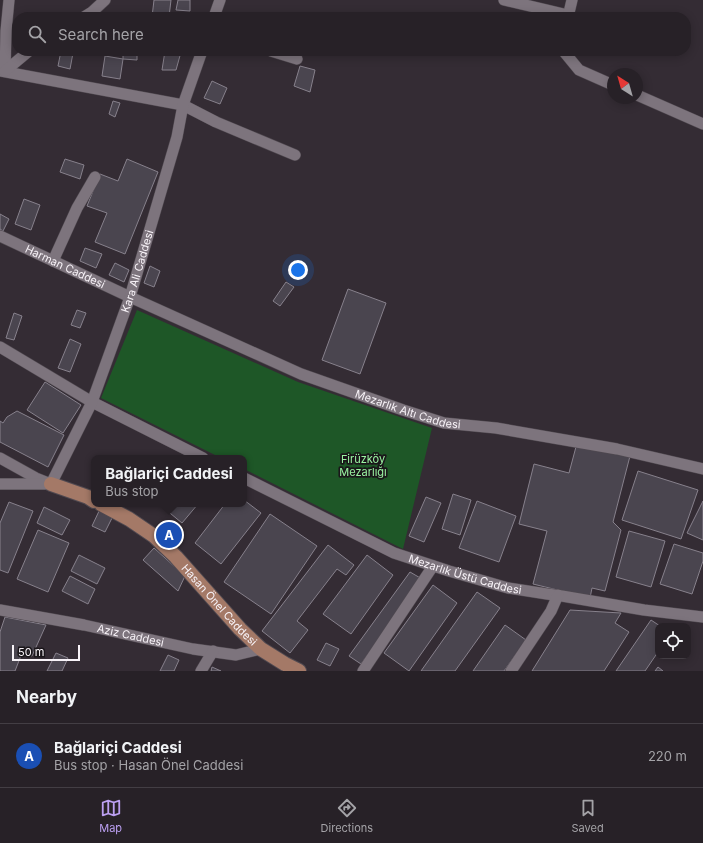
<!DOCTYPE html>
<meta charset="utf-8">
<style>
:root{--surface:#272127;--page:#332e33;--text:#f1f3f6;--muted:#a4a3a7;--line:#433e44;--accent:#bca0f2}
body{margin:0;font-family:Inter,sans-serif;background:var(--page);color:var(--text)}
.controls{position:absolute;right:12px;bottom:12px;display:grid;overflow:hidden;border-radius:8px;box-shadow:0 2px 10px #0003}
.controls button{width:36px;height:36px;display:grid;place-items:center;padding:0;border:0;border-bottom:1px solid var(--line);background:var(--surface);color:var(--text);font:20px sans-serif}
.compass{position:absolute;left:607px;top:68px;width:36px;height:36px;border-radius:50%;background:var(--surface);box-shadow:0 2px 10px #0003;rotate:323deg}
.scale{position:absolute;left:12px;bottom:10px;width:68px;box-sizing:border-box;padding-left:4px;border:2px solid #f8f3f8;border-top:0;font-size:11px;line-height:14px;white-space:nowrap;color:#f8f3f8;-webkit-text-stroke:3px #1a161a;paint-order:stroke}
.you{position:absolute;left:298px;top:270px;width:14px;height:14px;margin:-10px;border:3px solid #fff;border-radius:50%;background:#1a73e8;box-shadow:0 0 0 6px #1a73e833}
.badge{display:grid;place-items:center;width:26px;height:26px;border-radius:50%;background:var(--accent);color:#fff;font-size:13px;font-weight:700}
.pin{position:absolute;translate:-50% -50%;border:2px solid #fff;box-shadow:0 1px 4px #0006}
.popup{position:absolute;left:91px;top:455px;width:156px;height:52px;box-sizing:border-box;display:grid;place-content:center;border-radius:8px;background:var(--surface);filter:drop-shadow(0 1px 3px #0005);font-size:13px;white-space:nowrap;color:var(--muted)}
.popup b{font-size:15px;color:var(--text)}
.popup::after{content:'';position:absolute;left:50%;top:100%;margin-left:-8px;border:8px solid transparent;border-top-color:var(--surface)}
.list{margin:0;padding:0;list-style:none}
h2{display:flex;justify-content:space-between;align-items:center;height:52px;margin:0;padding:0 16px;font-size:17px}
h2 small{font-size:13px;font-weight:400;color:var(--muted)}
.list li{display:grid;grid-template-columns:26px 1fr auto;gap:12px;align-items:center;box-sizing:border-box;height:64px;padding:0 16px;border-top:1px solid var(--line)}
.list b{display:block;font-size:15px;white-space:nowrap}
.list p{margin:0;font-size:13px;white-space:nowrap;color:var(--muted)}
.list em{font-size:13px;font-style:normal;color:var(--muted)}
.icon{flex:none;width:22px;height:22px;fill:none;stroke:currentColor;stroke-width:2;stroke-linecap:round;stroke-linejoin:round}
.map{position:relative;flex:none;width:703px;height:671px;overflow:hidden}
.search{position:absolute;background:var(--surface);box-shadow:0 2px 10px #0003;left:12px;right:12px;top:12px;height:44px;display:flex;align-items:center;gap:10px;box-sizing:border-box;padding:0 14px;border-radius:16px;color:var(--muted);font-size:15px}
.sheet{height:116px;background:var(--surface)}
nav{display:flex;justify-content:space-around;align-items:center;box-sizing:border-box;height:56px;border-top:1px solid var(--line);background:var(--surface);font-size:11px;color:var(--muted)}
nav a{display:grid;justify-items:center;gap:2px}
nav .on{color:var(--accent)}
.map>svg:first-child{display:block}
.green{fill:#1e5727}
.building{fill:#4a454f;stroke:#87818c}
.lines{fill:none;stroke-linecap:round;stroke-linejoin:round}
.minor-casing{stroke:#514a51;stroke-width:12}
.major-casing{stroke:#514a51;stroke-width:16}
.minor{stroke:#7d747d;stroke-width:11}
.major{stroke:#a47967;stroke-width:14}
.labels{text-anchor:middle;stroke-width:3.5;stroke-linejoin:round;paint-order:stroke}
.street-label{font-size:11px;fill:#f8f3f8;stroke:#1a161a}
.park-label{font-size:11px;fill:#9af4a2;stroke:#1a161a}
</style>
<div class="map">
<svg width="703" height="671" viewBox="0 0 703 671">
<rect width="100%" height="100%" fill="#342c34"/>
<polygon class="green" points="137,310 298,382 432,428 403,549 244,469 244,458 221,458 101,398"/>
<g class="building">
<polygon points="154,0 171,0 169,17 152,17"/>
<polygon points="178,0 190,0 190,11 176,10"/>
<polygon points="61,51 73,53 70,69 58,66"/>
<polygon points="123,51 137,51 137,60 123,59"/>
<polygon points="165,51 175,51 181,52 176,70 162,70"/>
<polygon points="105,56 123,59 120,79 102,76"/>
<polygon points="300,66 315,70 310,92 294,86"/>
<polygon points="212,81 227,88 220,104 204,98"/>
<polygon points="113,101 120,103 115,117 109,114"/>
<polygon points="65,159 84,165 80,179 60,172"/>
<polygon points="127,159 158,172 125,254 95,242 107,213 87,206 100,174 118,181"/>
<polygon points="24,199 40,205 31,230 15,224"/>
<polygon points="0,214 9,219 3,231 0,229"/>
<polygon points="85,248 102,254 96,268 80,261"/>
<polygon points="115,263 129,270 124,282 109,275"/>
<polygon points="150,266 160,271 154,287 144,283"/>
<polygon points="286,282 294,287 280,306 273,301"/>
<polygon points="348,289 386,303 360,374 322,360"/>
<polygon points="77,310 86,313 80,328 71,325"/>
<polygon points="14,313 22,316 14,340 6,338"/>
<polygon points="70,339 81,344 70,372 58,368"/>
<polygon points="45,382 81,405 63,433 27,410"/>
<polygon points="17,411 64,435 48,467 0,442 0,421 3,423 7,417"/>
<polygon points="577,443 630,456 613,522 621,530 605,591 592,588 590,598 533,584 547,531 519,524 534,464 569,473"/>
<polygon points="638,471 698,490 681,539 622,520"/>
<polygon points="453,494 471,500 460,535 442,529"/>
<polygon points="426,497 441,503 424,542 409,536"/>
<polygon points="244,500 261,513 221,564 195,543 225,504 244,504"/>
<polygon points="477,501 516,516 499,562 459,548"/>
<polygon points="703,501 703,540 687,533"/>
<polygon points="9,502 33,511 8,573 0,570 0,523"/>
<polygon points="159,504 198,504 182,523"/>
<polygon points="44,507 70,520 62,535 37,523"/>
<polygon points="100,509 113,516 105,532 92,526"/>
<polygon points="270,514 317,546 271,614 224,582"/>
<polygon points="38,530 69,543 48,592 17,579"/>
<polygon points="629,531 665,541 651,587 616,577"/>
<polygon points="674,544 703,553 703,561 692,594 660,584"/>
<polygon points="328,545 354,565 346,575 337,569 297,621 308,630 290,653 262,631"/>
<polygon points="154,548 185,576 178,591 143,560"/>
<polygon points="79,555 105,568 97,584 71,571"/>
<polygon points="367,555 393,575 351,634 323,614"/>
<polygon points="410,572 422,579 361,664 349,656"/>
<polygon points="70,576 95,589 88,604 62,591"/>
<polygon points="433,585 457,603 409,671 384,653"/>
<polygon points="477,592 500,608 455,671 421,671"/>
<polygon points="570,610 621,613 615,623 629,632 604,671 532,671"/>
<polygon points="5,617 46,625 32,656 22,653 15,671 0,671 0,632"/>
<polygon points="651,620 660,626 658,626 658,652 645,671 616,671"/>
<polygon points="505,625 526,640 504,671 473,671"/>
<polygon points="326,643 339,649 330,666 317,660"/>
<polygon points="56,653 68,658 62,671 47,671"/>
<polygon points="168,655 179,660 174,671 160,671"/>
<polygon points="212,667 221,671 211,671"/>
<polygon points="658,667 663,671 655,671"/>
</g>
<g class="lines">
<defs>
<g id="minor">
<polyline points="504,0 568,15"/>
<polyline points="84,17 92,12 105,0"/>
<polyline points="214,17 220,0"/>
<polyline points="568,17 572,0"/>
<polyline points="271,51 297,59"/>
<polyline points="564,51 565,53 579,70 613,85"/>
<polyline points="0,71 183,105 216,122 295,155"/>
<polyline points="5,71 6,31 9,0"/>
<polyline points="5,71 29,51"/>
<polyline points="637,95 703,124"/>
<path id="s1" d="M0 236 130 297 301 374 403 410 444 423 496 428 617 449 703 469"/>
<polyline points="53,261 77,208 95,177"/>
<polyline points="0,347 92,402 203,458"/>
<polyline points="0,458 36,478 51,484"/>
<path id="s2" d="M244 478 394 553 449 571 508 588 547 594 562 596 644 610 703 617"/>
<polyline points="0,484 45,484"/>
<path id="s3" d="M51 484 92 402 130 297 177 137 183 105 202 51"/>
<path id="s4" d="M0 610 84 625 193 649 236 655 261 649"/>
<polyline points="201,671 213,651"/>
<polyline points="363,671 433,566"/>
<polyline points="511,671 551,611 558,595"/>
</g>
<g id="major">
<polyline points="51,484 88,497 94,501"/>
<path id="s5" d="M101 504 129 519 154 536 176 557 240 629 261 649 285 664 299 671"/>
</g>
</defs>
<use href="#minor" class="minor-casing"/>
<use href="#major" class="major-casing"/>
<use href="#minor" class="minor"/>
<use href="#major" class="major"/>
</g>
<g class="labels">
<g class="street-label">
<text dy="4" stroke="none"><textPath href="#s1" startOffset="72">Harman Caddesi</textPath></text>
<text dy="4" stroke="none"><textPath href="#s3" startOffset="230">Kara Ali Caddesi</textPath></text>
<text dy="4" stroke="none"><textPath href="#s1" startOffset="444">Mezarlık Altı Caddesi</textPath></text>
<text dy="4" stroke="none"><textPath href="#s2" startOffset="242">Mezarlık Üstü Caddesi</textPath></text>
<text dy="4" stroke="none"><textPath href="#s5" startOffset="157">Hasan Önel Caddesi</textPath></text>
<text dy="4" stroke="none"><textPath href="#s4" startOffset="133">Aziz Caddesi</textPath></text>
</g>
<g class="park-label">
<text x="363" y="463">Firüzköy<tspan x="363" dy="13">Mezarlığı</tspan></text>
</g>
</g>
</svg>
<div class="controls">
<button><svg class="icon" aria-label="locate" viewBox="0 0 24 24"><circle cx="12" cy="12" r="6"/><path d="M12 2v4M12 18v4M2 12h4M18 12h4"/></svg></button>
</div>
<svg class="compass" viewBox="-18 -18 36 36"><path d="M0-13l5 13h-10z" fill="#e53935"/><path d="M0 13l5-13h-10z" fill="#a4a3a7"/></svg>
<div class="scale">50 m</div>
<div class="you"></div>
<div class="pin badge" style="left:169px;top:535px;background:#1a4fb4">A</div>
<div class="popup"><b>Bağlariçi Caddesi</b>Bus stop</div>
<div class="search"><svg class="icon" aria-label="search" viewBox="0 0 24 24"><circle cx="10" cy="10" r="6"/><path d="M15 15l6 6"/></svg>Search here</div>
</div>
<section class="sheet">
<h2>Nearby<small></small></h2>
<ul class="list">
<li><span class="badge" style="background:#1a4fb4">A</span><div><b>Bağlariçi Caddesi</b><p>Bus stop · Hasan Önel Caddesi</p></div><em>220 m</em></li>
</ul>
</section>
<nav>
<a class="on"><svg class="icon" aria-label="map" viewBox="0 0 24 24"><path d="M3 6l6-2 6 2 6-2v14l-6 2-6-2-6 2zM9 4v14M15 6v14"/></svg>Map</a>
<a><svg class="icon" aria-label="directions" viewBox="0 0 24 24"><path d="M12 3l9 9-9 9-9-9zM9 14v-3h6M13 9l2 2-2 2"/></svg>Directions</a>
<a><svg class="icon" aria-label="saved" viewBox="0 0 24 24"><path d="M7 4h10v16l-5-4-5 4z"/></svg>Saved</a>
</nav>
